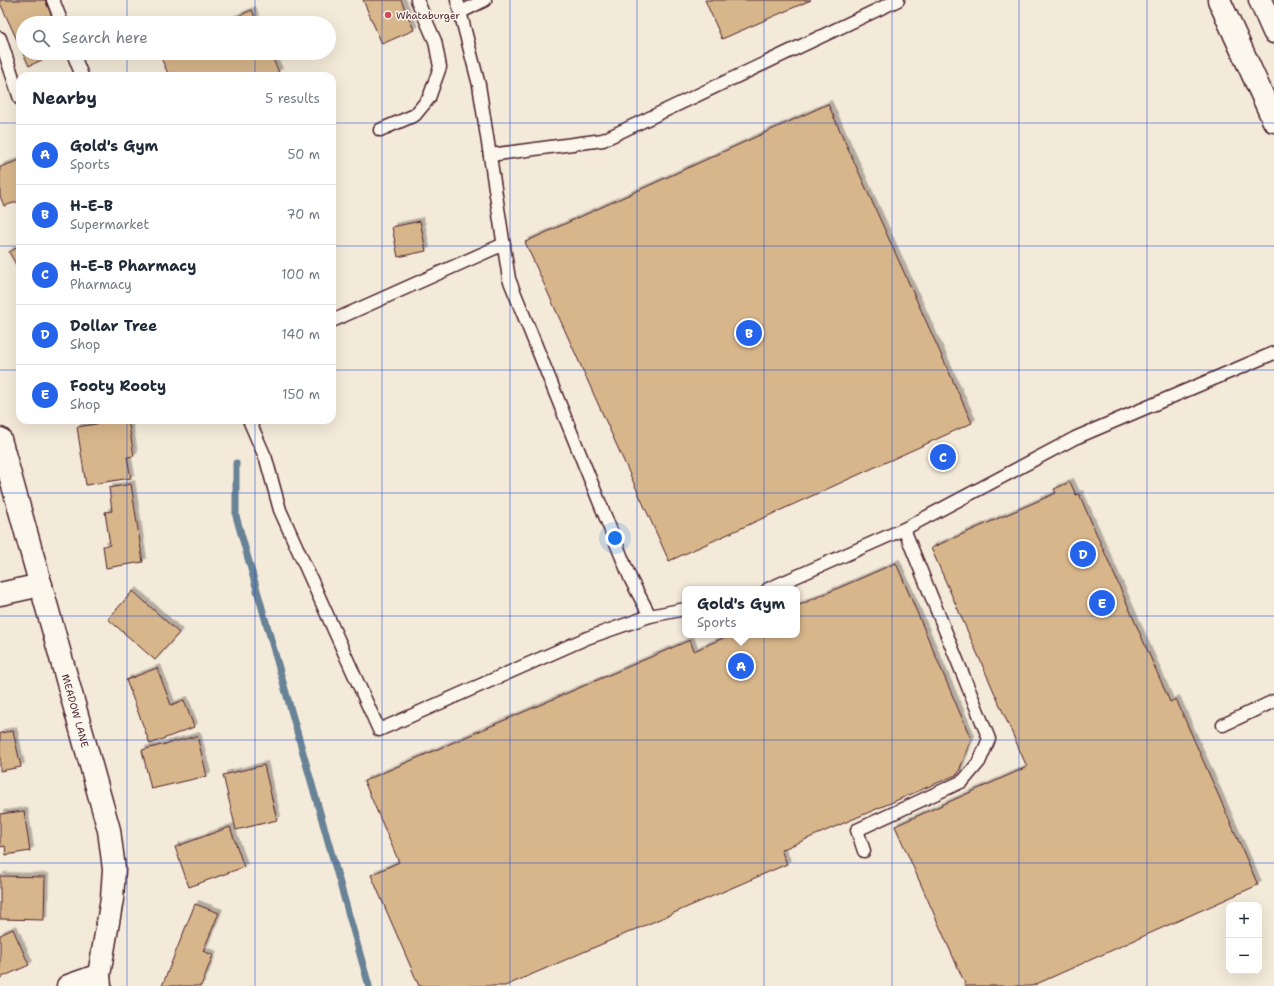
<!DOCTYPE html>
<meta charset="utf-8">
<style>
:root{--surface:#fff;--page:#f2f2f3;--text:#1f2937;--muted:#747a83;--line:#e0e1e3;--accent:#2563eb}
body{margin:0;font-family:"Shantell Sans",sans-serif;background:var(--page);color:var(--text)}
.controls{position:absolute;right:12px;bottom:12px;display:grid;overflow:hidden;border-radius:8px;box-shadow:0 4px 16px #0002}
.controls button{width:36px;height:36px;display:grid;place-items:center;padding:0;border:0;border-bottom:1px solid var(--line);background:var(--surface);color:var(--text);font:20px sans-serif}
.you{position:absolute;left:615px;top:538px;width:14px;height:14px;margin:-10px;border:3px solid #fff;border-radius:50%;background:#1a73e8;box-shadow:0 0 0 6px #1a73e833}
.badge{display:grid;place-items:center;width:26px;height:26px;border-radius:50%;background:var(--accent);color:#fff;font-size:13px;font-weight:700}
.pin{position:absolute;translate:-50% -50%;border:2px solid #fff;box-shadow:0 1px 4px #0006}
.popup{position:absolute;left:682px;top:586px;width:118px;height:52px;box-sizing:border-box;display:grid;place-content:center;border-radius:8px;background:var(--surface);filter:drop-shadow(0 1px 3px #0005);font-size:13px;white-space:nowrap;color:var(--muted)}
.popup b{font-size:15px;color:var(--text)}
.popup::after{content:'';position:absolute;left:50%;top:100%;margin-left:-8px;border:8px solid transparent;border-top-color:var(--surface)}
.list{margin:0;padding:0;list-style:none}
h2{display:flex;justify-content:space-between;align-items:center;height:52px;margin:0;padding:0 16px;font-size:17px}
h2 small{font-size:13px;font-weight:400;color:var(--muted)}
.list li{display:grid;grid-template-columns:26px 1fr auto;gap:12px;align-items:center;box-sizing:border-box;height:60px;padding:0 16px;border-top:1px solid var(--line)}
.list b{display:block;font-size:15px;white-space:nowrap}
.list p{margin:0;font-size:13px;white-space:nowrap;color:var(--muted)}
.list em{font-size:13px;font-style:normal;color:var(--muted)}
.icon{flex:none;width:22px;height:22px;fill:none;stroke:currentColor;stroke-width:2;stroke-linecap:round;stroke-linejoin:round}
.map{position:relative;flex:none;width:1274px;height:986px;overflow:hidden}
.search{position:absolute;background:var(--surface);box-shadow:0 4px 16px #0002;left:16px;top:16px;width:320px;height:44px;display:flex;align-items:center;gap:10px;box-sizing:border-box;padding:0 14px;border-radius:22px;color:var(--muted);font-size:15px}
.panel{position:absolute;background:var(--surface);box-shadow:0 4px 16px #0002;left:16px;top:72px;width:320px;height:352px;border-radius:12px}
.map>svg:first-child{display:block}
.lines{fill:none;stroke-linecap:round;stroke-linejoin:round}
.stream{stroke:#688296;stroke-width:7}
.building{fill:#d8b68b;stroke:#4a1f2b;filter:url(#shadow)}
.lane-casing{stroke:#4a1f2b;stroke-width:15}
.street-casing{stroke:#4a1f2b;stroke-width:25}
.secondary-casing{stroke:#4a1f2b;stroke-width:25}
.lane{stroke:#fbf7ec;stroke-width:12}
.street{stroke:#fbf7ec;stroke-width:22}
.secondary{stroke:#fbf7ec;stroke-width:22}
.grid{fill:none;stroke:#1d4ed8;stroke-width:1;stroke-opacity:0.55}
.poi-dot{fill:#d1495b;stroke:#fbf7ec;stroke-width:1.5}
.labels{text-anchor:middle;stroke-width:3;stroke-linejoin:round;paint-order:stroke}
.poi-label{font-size:10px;fill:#4a1f2b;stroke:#fbf7ec;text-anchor:start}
.street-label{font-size:10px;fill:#4a1f2b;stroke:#fbf7ec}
</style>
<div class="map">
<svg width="1274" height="986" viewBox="0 0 1274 986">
<defs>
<filter id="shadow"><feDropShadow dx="3.5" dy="-3.5" stdDeviation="0" flood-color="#0004"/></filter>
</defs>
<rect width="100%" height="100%" fill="#f4ead9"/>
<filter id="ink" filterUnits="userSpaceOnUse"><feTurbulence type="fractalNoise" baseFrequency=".025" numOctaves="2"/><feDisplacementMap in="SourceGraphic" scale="8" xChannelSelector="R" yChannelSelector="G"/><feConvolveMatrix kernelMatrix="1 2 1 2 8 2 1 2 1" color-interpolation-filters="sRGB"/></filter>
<g filter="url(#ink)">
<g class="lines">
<polyline class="stream" points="236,463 236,516 369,986"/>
</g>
<g class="building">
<polygon points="0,0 45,0 55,23 23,23 23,53 56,53 29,66 0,3"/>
<polygon points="363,0 401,0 414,30 382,44"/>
<polygon points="705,0 811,0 722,39"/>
<polygon points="252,10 257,23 223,23"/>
<polygon points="159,53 270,53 279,72 269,76 169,76"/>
<polygon points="828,104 972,423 669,561 525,242"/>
<polygon points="20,160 20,201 4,206 0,196 0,167"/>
<polygon points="420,221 426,251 398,257 392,227"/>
<polygon points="20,246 20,272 9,252"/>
<polygon points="120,420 128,420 134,456 127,457 131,478 86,485 77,427"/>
<polygon points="1070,482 1076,495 1079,494 1170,702 1176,699 1258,885 1032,986 966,986 895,826 1027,767 931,548 1056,493 1054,489"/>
<polygon points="131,484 143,562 106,568 103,546 110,545 105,512 112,511 109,488"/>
<polygon points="896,563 971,739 958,774 781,850 787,864 505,986 419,986 371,875 399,862 364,781 690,640 694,651 730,635 797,635 797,606"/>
<polygon points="133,591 179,633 155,660 108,619"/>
<polygon points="157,668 171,705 184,700 194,727 150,744 126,680"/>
<polygon points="13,731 21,767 0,771 0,733"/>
<polygon points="197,736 207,776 151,789 142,750"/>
<polygon points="264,765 277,820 236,830 223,775"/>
<polygon points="24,811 30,851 6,855 5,846 0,847 0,814"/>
<polygon points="230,827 244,867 189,887 175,847"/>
<polygon points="0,876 45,877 44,920 0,919"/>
<polygon points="195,904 219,913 203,951 213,955 201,986 162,986"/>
<polygon points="13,929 29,965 0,978 0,935"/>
</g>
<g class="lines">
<defs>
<g id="lane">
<polyline points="53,0 62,23"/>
<polyline points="457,0 479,85 509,279 631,580 650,616 685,609"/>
<polyline points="461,12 485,0"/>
<polyline points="0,38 20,99"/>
<polyline points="73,53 82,76"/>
<polyline points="380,130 415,115 429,98 440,67 435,41 417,0"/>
<polyline points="490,155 603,140 898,0"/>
<polyline points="332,321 504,244"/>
<polyline points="249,420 266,459 280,510 379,730 587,638 650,616"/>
<polyline points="768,589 904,529 1075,438 1274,353"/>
<polyline points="1223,725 1274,701"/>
<polyline points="864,851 857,830 963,781 979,762 989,739 904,529"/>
</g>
<g id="street">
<path id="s1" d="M0 439 109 830 114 869 112 899 99 975 100 986"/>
<polyline points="0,594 41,585"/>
<polyline points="68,986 99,975"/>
</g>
<g id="secondary">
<polyline points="1219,0 1274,121"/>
<polyline points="1260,0 1274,32"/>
</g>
</defs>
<use href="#lane" class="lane-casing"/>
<use href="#street" class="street-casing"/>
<use href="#secondary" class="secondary-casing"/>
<use href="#lane" class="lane"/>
<use href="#street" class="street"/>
<use href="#secondary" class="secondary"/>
</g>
</g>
<path class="grid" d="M127 0V23M255 0V23M382 0V986M510 0V986M637 0V986M764 0V986M892 0V986M1019 0V986M1147 0V986M127 53V76M255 53V76M0 123H20M332 123H1274M0 246H20M332 246H1274M0 370H20M332 370H1274M127 420V986M255 420V986M0 493H1274M0 616H1274M0 740H1274M0 863H1274"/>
<circle class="poi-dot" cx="388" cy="15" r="4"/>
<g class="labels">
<g class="poi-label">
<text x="396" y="19">Whataburger</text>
</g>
<g class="street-label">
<text dy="4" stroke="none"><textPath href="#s1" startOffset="282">MEADOW LANE</textPath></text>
</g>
</g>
</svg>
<div class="controls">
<button>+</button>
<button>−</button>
</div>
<div class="you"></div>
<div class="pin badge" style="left:741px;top:666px">A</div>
<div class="popup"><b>Gold's Gym</b>Sports</div>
<div class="pin badge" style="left:749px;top:333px">B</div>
<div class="pin badge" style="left:943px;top:457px">C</div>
<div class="pin badge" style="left:1083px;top:554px">D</div>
<div class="pin badge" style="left:1102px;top:603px">E</div>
<div class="search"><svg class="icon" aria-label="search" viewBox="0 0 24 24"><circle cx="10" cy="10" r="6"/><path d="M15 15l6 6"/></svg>Search here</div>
<section class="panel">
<h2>Nearby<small>5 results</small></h2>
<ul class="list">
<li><span class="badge">A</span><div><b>Gold's Gym</b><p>Sports</p></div><em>50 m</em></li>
<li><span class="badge">B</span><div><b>H-E-B</b><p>Supermarket</p></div><em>70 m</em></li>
<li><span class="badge">C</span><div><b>H-E-B Pharmacy</b><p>Pharmacy</p></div><em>100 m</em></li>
<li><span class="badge">D</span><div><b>Dollar Tree</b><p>Shop</p></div><em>140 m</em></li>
<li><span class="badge">E</span><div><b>Footy Rooty</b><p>Shop</p></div><em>150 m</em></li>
</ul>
</section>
</div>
